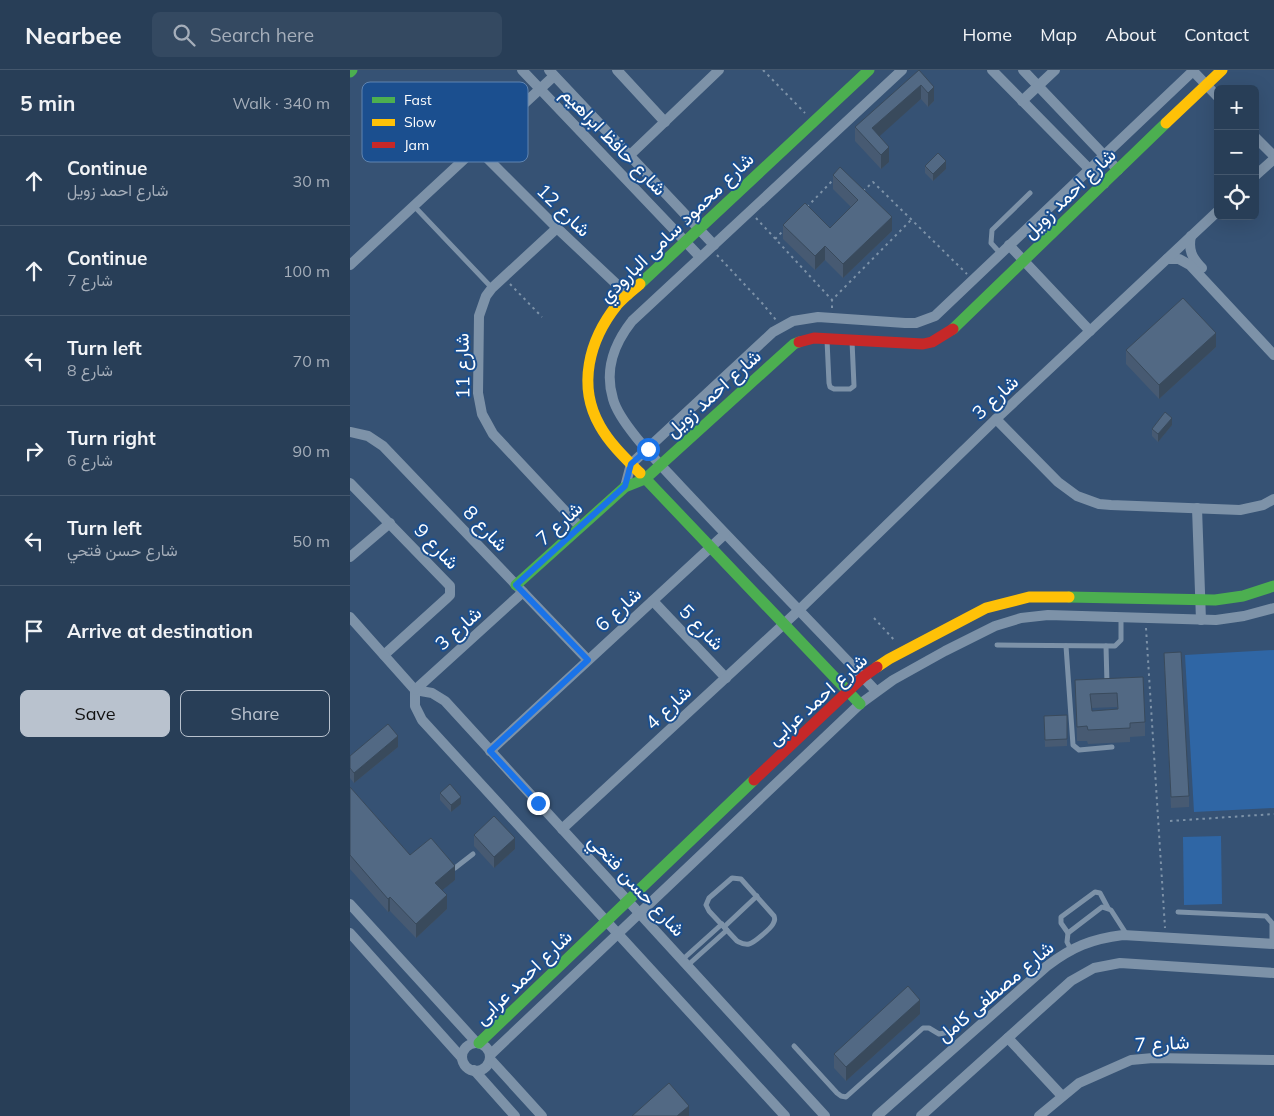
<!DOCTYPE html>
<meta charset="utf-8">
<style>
:root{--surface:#283e57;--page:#344961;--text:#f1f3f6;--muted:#a5aeba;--line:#44576d;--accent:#b9c2ce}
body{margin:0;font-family:Mulish,Vazirmatn,sans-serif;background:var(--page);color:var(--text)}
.controls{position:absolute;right:15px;top:15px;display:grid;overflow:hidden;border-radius:8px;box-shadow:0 5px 20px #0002}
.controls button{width:45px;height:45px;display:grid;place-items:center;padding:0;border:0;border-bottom:1px solid var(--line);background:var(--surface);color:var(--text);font:25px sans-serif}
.stop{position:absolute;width:15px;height:15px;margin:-11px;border:4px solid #1a73e8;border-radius:50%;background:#fff}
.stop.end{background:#1a73e8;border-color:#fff;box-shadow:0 1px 5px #0008}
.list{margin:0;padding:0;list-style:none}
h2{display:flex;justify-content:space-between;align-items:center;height:65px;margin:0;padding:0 20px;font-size:21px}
h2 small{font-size:16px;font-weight:400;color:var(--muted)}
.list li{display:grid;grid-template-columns:32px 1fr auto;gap:15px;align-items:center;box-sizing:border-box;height:90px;padding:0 20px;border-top:1px solid var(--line)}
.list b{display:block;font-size:19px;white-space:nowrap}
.list p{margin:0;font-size:16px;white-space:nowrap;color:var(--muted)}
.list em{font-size:16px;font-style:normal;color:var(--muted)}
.actions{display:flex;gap:10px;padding:15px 20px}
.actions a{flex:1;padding:11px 0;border:1px solid var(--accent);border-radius:8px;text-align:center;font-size:18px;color:var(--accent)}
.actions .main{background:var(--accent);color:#111}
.icon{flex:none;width:28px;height:28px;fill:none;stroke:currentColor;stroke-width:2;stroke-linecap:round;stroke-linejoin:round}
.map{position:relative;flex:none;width:924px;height:1046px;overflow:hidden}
header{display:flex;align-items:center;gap:30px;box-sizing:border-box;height:70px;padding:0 25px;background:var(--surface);border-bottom:1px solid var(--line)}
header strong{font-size:24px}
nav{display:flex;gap:28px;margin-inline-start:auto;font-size:18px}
.search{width:350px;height:45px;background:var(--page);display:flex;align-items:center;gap:12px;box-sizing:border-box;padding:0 18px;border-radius:8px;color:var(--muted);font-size:19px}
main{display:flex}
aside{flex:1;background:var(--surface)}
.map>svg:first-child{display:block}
.green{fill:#2f66a5}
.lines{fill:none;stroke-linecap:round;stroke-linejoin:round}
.path{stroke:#7d92a8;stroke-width:2;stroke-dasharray:2.5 4;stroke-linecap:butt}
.lane{stroke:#7d92a8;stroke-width:5}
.street{stroke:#7d92a8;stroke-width:10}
.fast{stroke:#4caf50;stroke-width:11}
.slow{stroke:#ffc107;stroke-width:11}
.jam{stroke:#c62828;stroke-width:11}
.wall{fill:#475a72;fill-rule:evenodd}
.shaded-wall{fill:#394a5c}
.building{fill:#526984;stroke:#394a5c;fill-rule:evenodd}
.route{stroke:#1a73e8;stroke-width:6}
.labels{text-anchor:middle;stroke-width:4;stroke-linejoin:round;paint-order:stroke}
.street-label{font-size:19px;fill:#fff;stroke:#1b4f8f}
.key{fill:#1b4f8f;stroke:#5f84b1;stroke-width:1}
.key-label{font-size:14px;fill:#fff}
</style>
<header>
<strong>Nearbee</strong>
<div class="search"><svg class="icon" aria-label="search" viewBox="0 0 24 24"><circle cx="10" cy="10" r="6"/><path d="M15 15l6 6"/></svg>Search here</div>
<nav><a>Home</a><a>Map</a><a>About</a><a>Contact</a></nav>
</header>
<main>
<aside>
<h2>5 min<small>Walk · 340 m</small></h2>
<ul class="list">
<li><svg class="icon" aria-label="ahead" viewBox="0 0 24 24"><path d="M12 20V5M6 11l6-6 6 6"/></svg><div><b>Continue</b><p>شارع احمد زويل</p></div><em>30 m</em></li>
<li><svg class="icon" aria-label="ahead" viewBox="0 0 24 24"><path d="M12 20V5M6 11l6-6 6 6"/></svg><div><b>Continue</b><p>شارع 7</p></div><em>100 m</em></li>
<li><svg class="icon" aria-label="left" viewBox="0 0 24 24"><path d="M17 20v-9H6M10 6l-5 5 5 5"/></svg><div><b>Turn left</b><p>شارع 8</p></div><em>70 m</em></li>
<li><svg class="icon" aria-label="right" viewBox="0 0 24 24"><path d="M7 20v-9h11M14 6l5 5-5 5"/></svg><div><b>Turn right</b><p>شارع 6</p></div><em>90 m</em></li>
<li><svg class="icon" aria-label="left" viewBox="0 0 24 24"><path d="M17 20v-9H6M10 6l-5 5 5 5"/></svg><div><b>Turn left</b><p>شارع حسن فتحي</p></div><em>50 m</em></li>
<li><svg class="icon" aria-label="arrive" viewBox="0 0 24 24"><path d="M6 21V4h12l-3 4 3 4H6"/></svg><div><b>Arrive at destination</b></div></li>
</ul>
<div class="actions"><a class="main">Save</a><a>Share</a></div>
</aside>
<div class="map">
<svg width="924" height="1046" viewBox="0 0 924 1046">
<rect width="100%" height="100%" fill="#365274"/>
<g class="green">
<polygon points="924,580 924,738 844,742 835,585"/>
<polygon points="871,766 872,834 834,835 833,767"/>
</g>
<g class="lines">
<g class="path">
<polyline points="413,0 455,43"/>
<polyline points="513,121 523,112 617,204"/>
<polyline points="457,137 483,110"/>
<polyline points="406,148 482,230"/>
<polyline points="425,169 434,160"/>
<polyline points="367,185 412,233 426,250"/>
<polyline points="160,214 192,247"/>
<polyline points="482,238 482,230 561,150"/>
<polyline points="524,548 546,572"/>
<polyline points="796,558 815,858"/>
<polyline points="820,751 924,744"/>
</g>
<g class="lane">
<polyline points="64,136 142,218"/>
<polyline points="650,183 641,173 642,160 680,123"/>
<polyline points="477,270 479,313 480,317 484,319 500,319 504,316 502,271"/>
<polyline points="647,575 765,576 771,570 771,547"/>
<polyline points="716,576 723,675 729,680 762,677"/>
<polyline points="756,576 757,614"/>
<polyline points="105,798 123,784"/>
<path d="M382 808 391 809 424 846C425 849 425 850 423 854 421 858 404 873 399 874 394 875 391 873 387 871L359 841 356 835 359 828Z"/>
<polyline points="828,842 916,846 922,853 922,873"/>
<polyline points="374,857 407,826"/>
<polyline points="718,863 711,853 711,847 745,822 750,823 758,838"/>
<polyline points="721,880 717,872 718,863 752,837 761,840 777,865"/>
<polyline points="332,890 372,854"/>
<polyline points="338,895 377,860"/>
<polyline points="444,976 487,1023 491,1026 496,1027 573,958 579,958 589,964 599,962"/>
</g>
<g class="street">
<polyline points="172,0 350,187"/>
<polyline points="199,0 364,175"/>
<polyline points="267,0 315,52"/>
<polyline points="642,0 754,114"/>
<polyline points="673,0 768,100"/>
<polyline points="843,1 868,27"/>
<polyline points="672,31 705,0"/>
<polyline points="905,67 924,86"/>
<polyline points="127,78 207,158 278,225"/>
<polyline points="280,85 369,0"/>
<polyline points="905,106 924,89"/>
<polyline points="207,158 142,218 136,226 129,246 128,323 132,344 143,364 230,457"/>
<path d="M841 166C838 180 842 188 852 198"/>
<polyline points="659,175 740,261"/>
<polyline points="817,189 829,189 840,195 924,285"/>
<polyline points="0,195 204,6"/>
<polyline points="646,349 708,412 727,426 749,434 761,435 890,440 913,435 924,429"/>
<polyline points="0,362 18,366 33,376 238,590"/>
<polyline points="0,413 100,516 100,525 97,528 34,585"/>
<polyline points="275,417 281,394 423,262 443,251 468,247 555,253 566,253 585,246 844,0"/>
<polyline points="847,438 851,550"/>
<polyline points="0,487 40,453"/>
<polyline points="303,531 376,608"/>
<polyline points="0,547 65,620 82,623 95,631 475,1046"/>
<polyline points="65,620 65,636 72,650 435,1046"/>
<polyline points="65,620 173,522"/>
<path d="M526 621C462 553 396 486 332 418 313 397 270 355 263 329 254 299 264 274 282 251L552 0"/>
<polyline points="140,681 375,464"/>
<polyline points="212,759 449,540 646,349 868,141"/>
<polyline points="0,834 126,972"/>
<polyline points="0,863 112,988"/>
<polyline points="658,968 712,1026"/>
<circle cx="126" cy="987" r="14"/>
<polyline points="140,985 510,634 543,610 595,581 645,556 671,548 698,545 866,550 894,546 924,538"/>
<polyline points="140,989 192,1046"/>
<polyline points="124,1000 165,1046"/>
<path d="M527 1046 697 896C722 877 741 869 773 865L924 874"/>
<polyline points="571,1046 721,911 744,898 770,893 924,903"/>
<polyline points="689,1046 729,1013 781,990 803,988 924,990"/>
</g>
<g class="fast">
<polyline points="0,2 2,0"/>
<polyline points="290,214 519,0"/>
<polyline points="603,259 816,53"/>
<polyline points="290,403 510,634"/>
<polyline points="166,515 275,417 295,409 444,274 449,272"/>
<polyline points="719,527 865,530 893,526 924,516"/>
<polyline points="129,973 404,710"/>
</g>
<g class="slow">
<polyline points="816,53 872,0"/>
<path d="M290 214C282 221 274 227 267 235 239 270 227 316 250 356 260 374 276 389 290 403"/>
<polyline points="527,597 539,589 636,538 679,527 719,527"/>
</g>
<g class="jam">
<polyline points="449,272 464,268 573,274 582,272 603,259"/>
<polyline points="404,710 513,607 527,597"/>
</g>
</g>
<g class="wall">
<polygon points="569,0 584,31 578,37 571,29 529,66 539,92 531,99 505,71 505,57"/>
<polygon points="575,96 596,99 583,111 575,103"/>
<polygon points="483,105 542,161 493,208 475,190 465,200 433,169 433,155 480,158 501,137 483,119"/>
<polygon points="866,277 809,329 776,294 776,280"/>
<polygon points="822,355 808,372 802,366 802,359"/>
<polygon points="814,583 839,726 839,737 821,738"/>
<path d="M793 607 795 652V666L780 667V672L738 674 737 671H727L725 610ZM767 637V639L742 641 741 638Z"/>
<polygon points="717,645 717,676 695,677 694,646"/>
<polygon points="48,677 4,713 0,708 0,686"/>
<polygon points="0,717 60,785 105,810 92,820 97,839 66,868 40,841 38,842 0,799"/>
<polygon points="90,723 111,734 101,742 90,730"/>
<polygon points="124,765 165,779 144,798 124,776"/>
<polygon points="570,944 496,1011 484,998 484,984"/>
</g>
<g class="shaded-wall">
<polygon points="571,15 571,29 522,73 522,58"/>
<polygon points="584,17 584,31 578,37 578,23"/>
<polygon points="539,77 539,92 531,99 531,85"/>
<polygon points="596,91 596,99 583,111 583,104"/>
<polygon points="542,147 542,161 493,208 493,194"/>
<polygon points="475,176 475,190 465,200 465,186"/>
<polygon points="866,263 866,277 809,329 809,315"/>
<polygon points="822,348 822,355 808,372 808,364"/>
<polygon points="48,666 48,677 4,713 4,703"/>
<polygon points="111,727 111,734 101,742 101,735"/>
<polygon points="165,768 165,779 144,798 144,787"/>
<polygon points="105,796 105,810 85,826 85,813"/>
<polygon points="97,825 97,839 66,868 66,854"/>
<polygon points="40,827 40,841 38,842 38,829"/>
<polygon points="570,930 570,944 496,1011 496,997"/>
<polygon points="339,1036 339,1046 327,1046"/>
</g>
<g class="building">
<polygon points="569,0 584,17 578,23 571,15 522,58 539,77 531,85 505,57"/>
<polygon points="588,83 596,91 583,104 575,96"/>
<polygon points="490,97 542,147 493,194 475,176 465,186 433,155 455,133 480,158 508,130 483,105"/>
<polygon points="833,228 866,263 809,315 776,280"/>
<polygon points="815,342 822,348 808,364 802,359"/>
<polygon points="831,582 839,726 821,727 814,583"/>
<path d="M793 607 795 652 780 653V658L738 660 737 656 727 657 725 610ZM767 623 768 639 742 641 740 624Z"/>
<polygon points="717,645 717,669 695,670 694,646"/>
<polygon points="38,654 48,666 4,703 0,698 0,686"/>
<polygon points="100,714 111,727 101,735 90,723"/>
<polygon points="0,717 60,785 81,768 105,796 85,813 97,825 66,854 40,827 38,829 0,785"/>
<polygon points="144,746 165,768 144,787 124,765"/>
<polygon points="558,916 570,930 496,997 484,984"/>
<polygon points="319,1013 339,1036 327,1046 282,1046"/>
</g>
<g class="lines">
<polyline class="route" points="188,733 140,681 238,590 166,515 275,416 281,394 298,379"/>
</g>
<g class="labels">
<g class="street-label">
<text transform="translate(264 71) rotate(46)" y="7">شارع حافظ ابراهيم</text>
<text transform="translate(719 123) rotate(-44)" y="7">شارع احمد زويل</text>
<text transform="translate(214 140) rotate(44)" y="7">شارع 12</text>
<text transform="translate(326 157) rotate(-44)" y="7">شارع محمود سامى البارودي</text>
<text transform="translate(112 296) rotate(-91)" y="7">شارع 11</text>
<text transform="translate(363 323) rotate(-42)" y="7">شارع احمد زويل</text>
<text transform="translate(645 327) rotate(-43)" y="7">شارع 3</text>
<text transform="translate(209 453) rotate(-42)" y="7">شارع 7</text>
<text transform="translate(136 458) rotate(46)" y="7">شارع 8</text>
<text transform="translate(87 476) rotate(46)" y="7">شارع 9</text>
<text transform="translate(268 539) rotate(-43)" y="7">شارع 6</text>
<text transform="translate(352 557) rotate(46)" y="7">شارع 5</text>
<text transform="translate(108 558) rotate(-42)" y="7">شارع 3</text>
<text transform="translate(467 629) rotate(-42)" y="7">شارع احمد عرابى</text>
<text transform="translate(318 637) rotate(-43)" y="7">شارع 4</text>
<text transform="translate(287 815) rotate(47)" y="7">شارع حسن فتحي</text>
<text transform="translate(173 907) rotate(-44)" y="7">شارع احمد عرابى</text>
<text transform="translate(645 921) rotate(-40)" y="7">شارع مصطفى كامل</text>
<text transform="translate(812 973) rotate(-3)" y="7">شارع 7</text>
</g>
</g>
<rect x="12" y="12" width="166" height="80" rx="8" class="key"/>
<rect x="22" y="27" width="23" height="6" fill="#4caf50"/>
<rect x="22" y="49" width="23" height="7" fill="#ffc107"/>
<rect x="22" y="72" width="23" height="6" fill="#c62828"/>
<g class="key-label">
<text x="54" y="35">Fast</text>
<text x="54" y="57">Slow</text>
<text x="54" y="80">Jam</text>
</g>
</svg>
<div class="controls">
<button>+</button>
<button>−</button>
<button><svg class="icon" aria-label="locate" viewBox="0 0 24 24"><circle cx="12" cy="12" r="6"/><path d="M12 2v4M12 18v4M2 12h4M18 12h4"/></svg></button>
</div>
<div class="stop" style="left:298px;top:379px"></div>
<div class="stop end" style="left:188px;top:733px"></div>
</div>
</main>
